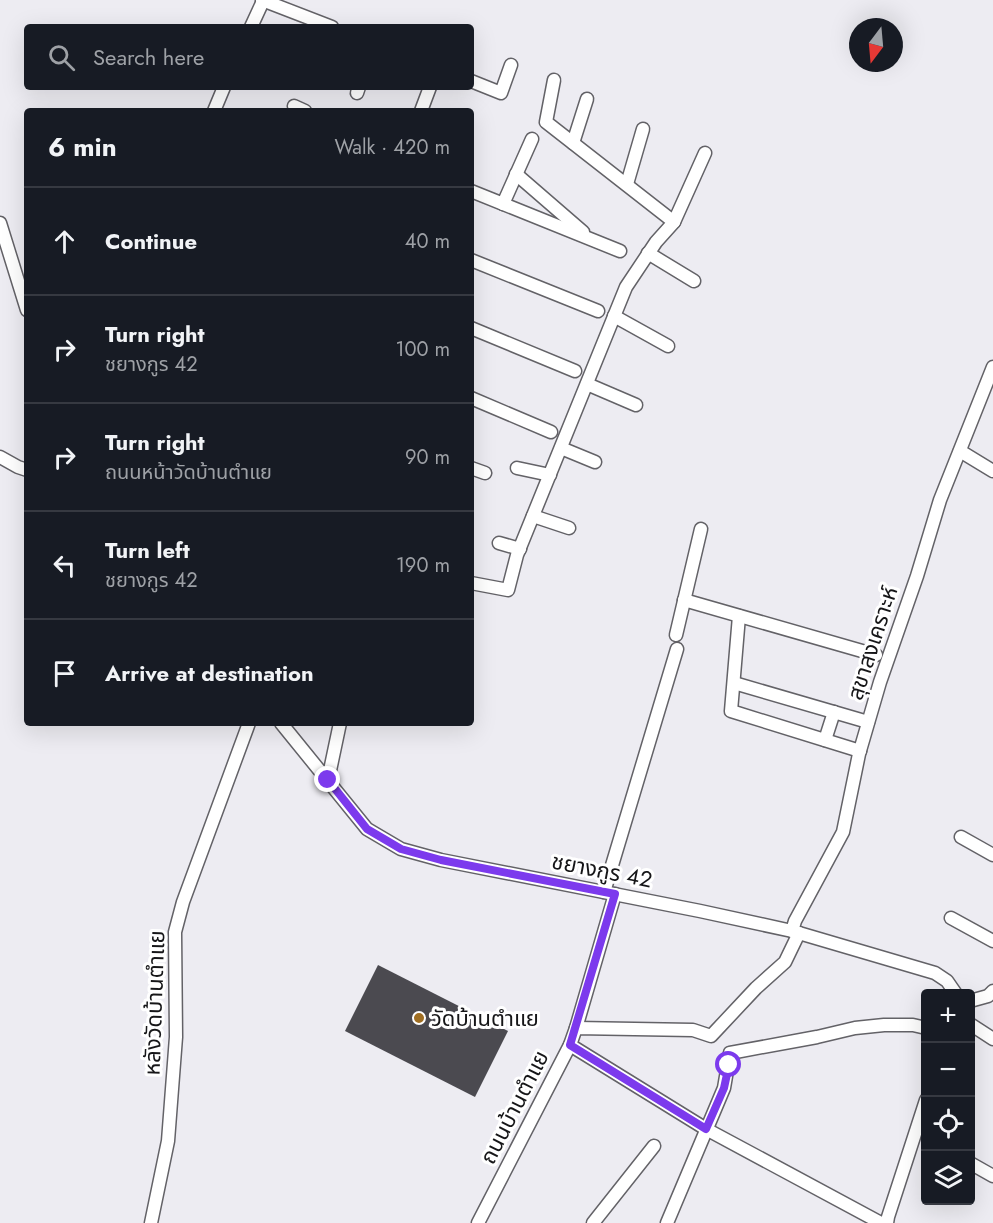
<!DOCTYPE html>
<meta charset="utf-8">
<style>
:root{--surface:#171b24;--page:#242831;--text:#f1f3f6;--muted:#9ea1a6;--line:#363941}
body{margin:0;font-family:Jost,"Noto Sans Thai",sans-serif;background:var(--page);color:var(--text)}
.controls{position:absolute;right:18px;bottom:18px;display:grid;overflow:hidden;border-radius:6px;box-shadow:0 6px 24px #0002}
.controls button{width:54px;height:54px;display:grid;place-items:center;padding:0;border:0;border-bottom:2px solid var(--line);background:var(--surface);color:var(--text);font:30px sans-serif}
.compass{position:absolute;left:849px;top:18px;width:54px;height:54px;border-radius:50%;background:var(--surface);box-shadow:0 6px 24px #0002;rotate:196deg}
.stop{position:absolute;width:18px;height:18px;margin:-14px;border:4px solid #7c3aed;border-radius:50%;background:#fff}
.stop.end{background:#7c3aed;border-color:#fff;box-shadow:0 2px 6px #0008}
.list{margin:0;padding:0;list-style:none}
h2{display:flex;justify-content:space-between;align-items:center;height:78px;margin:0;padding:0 24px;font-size:26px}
h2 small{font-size:20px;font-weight:400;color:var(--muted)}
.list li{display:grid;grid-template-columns:39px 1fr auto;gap:18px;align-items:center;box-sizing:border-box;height:108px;padding:0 24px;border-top:2px solid var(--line)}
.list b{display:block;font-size:22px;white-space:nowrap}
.list p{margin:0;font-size:20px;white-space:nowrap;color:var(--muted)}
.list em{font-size:20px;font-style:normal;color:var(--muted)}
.icon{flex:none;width:33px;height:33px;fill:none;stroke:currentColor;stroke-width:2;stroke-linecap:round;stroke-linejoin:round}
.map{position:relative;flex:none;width:993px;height:1223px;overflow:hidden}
.search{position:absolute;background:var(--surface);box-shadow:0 6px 24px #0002;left:24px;top:24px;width:450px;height:66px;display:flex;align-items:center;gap:15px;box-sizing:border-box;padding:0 21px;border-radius:6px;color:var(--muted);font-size:22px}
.panel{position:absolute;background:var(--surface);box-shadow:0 6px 24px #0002;left:24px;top:108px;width:450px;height:618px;border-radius:6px}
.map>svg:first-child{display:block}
.building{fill:#4b4a50}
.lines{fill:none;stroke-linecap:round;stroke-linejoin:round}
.minor-casing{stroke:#636267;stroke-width:15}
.minor{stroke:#fff;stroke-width:12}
.route{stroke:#7c3aed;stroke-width:8}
.poi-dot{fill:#a06f23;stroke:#fff;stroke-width:2}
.labels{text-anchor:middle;stroke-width:6;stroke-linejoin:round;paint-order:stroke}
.street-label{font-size:22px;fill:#161618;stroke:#fff}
.poi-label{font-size:22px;fill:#161618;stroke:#fff;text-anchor:start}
</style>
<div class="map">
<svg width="993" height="1223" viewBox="0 0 993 1223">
<rect width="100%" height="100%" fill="#edecf2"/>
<polygon class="building" points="378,965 508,1031 475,1097 345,1031"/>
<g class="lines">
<defs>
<g id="minor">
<polyline points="262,0 332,27"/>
<polyline points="251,27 263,1"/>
<polyline points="554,80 546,122 674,222"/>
<polyline points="471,81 501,93 511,65"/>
<polyline points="357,93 359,87"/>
<polyline points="294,106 305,111"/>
<polyline points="214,111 224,87"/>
<polyline points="421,111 430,87"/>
<polyline points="573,143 587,99"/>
<polyline points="516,174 583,232"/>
<polyline points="627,184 643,129"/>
<polyline points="471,191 620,251"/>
<polyline points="503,204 532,139"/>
<polyline points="0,223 27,310"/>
<polyline points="648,253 694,281"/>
<polyline points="471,260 598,311"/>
<polyline points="614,316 668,346"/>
<polyline points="471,328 575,371"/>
<polyline points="587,384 636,405"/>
<polyline points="471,398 551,432"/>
<polyline points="561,448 595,462"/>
<polyline points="960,451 993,471"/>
<polyline points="0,457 18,467 27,470"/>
<polyline points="471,468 485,473"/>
<polyline points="517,468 550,475"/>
<polyline points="533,516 569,528"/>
<polyline points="499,543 520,549"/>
<polyline points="471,583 508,590 517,555 626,287 656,242 674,222 705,153"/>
<polyline points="684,600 876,655"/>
<polyline points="739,616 731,711 860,751"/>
<polyline points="676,635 701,529"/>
<polyline points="734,683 868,722"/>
<polyline points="281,723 367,829 401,849 441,860 700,911 792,931 935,973 947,981 956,994"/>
<polyline points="825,740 834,712"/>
<polyline points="328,780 340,723"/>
<polyline points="961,837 993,855"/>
<polyline points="604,892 677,649"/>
<polyline points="951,918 993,941"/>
<polyline points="792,931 795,921 843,832 859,754 880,682 917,576 940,500 993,367"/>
<polyline points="970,1001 988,996 993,991"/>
<polyline points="970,1024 993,1039"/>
<polyline points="576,1028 615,894"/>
<polyline points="570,1045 706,1129 881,1223"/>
<polyline points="970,1163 993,1176"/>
<polyline points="151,1223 168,1141 176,1037 175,932 183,902 249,723"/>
<polyline points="478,1223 570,1045 576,1028 693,1030 711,1036 756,988 785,962 799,933"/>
<polyline points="593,1223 654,1146"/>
<polyline points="667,1223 724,1088 730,1053 817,1037 855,1028 884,1025 913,1025 926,1028"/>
<polyline points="887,1223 888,1217 926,1100"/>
</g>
</defs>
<use href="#minor" class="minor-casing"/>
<use href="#minor" class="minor"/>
</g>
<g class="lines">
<polyline class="route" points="328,780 367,829 401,849 441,860 615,894 570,1045 706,1129 724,1088 729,1065"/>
</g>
<circle class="poi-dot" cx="419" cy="1018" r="6"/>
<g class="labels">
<g class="street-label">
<text transform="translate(872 643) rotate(-72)" y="8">สุขาสงเคราะห์</text>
<text transform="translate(602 870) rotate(11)" y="8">ชยางกูร 42</text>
<text transform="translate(154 1003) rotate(-88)" y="8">หลังวัดบ้านตำแย</text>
<text transform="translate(514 1107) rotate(-63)" y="8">ถนนบ้านตำแย</text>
</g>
<g class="poi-label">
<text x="431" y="1026">วัดบ้านตำแย</text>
</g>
</g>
</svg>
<div class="controls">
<button>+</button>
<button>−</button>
<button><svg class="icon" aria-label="locate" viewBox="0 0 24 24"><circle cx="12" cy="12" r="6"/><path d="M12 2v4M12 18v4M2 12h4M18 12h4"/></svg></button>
<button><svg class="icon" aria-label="layers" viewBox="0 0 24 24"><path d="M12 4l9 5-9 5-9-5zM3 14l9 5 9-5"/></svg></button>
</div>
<svg class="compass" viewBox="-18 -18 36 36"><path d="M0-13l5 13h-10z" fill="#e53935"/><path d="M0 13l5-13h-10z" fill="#9ea1a6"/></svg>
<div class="stop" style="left:729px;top:1065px"></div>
<div class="stop end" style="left:328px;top:780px"></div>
<div class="search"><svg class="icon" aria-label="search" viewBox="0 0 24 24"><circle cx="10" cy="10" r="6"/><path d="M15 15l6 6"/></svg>Search here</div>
<section class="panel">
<h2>6 min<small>Walk · 420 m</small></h2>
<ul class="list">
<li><svg class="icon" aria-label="ahead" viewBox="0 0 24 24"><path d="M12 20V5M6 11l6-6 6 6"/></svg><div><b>Continue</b></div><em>40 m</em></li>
<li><svg class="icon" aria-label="right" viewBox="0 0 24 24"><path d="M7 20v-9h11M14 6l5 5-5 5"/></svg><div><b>Turn right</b><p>ชยางกูร 42</p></div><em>100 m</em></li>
<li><svg class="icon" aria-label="right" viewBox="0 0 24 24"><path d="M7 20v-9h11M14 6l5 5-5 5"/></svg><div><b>Turn right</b><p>ถนนหน้าวัดบ้านตำแย</p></div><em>90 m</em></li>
<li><svg class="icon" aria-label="left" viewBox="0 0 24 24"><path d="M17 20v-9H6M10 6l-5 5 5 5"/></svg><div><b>Turn left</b><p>ชยางกูร 42</p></div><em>190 m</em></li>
<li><svg class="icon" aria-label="arrive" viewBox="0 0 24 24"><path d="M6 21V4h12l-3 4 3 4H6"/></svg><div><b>Arrive at destination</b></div></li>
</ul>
</section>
</div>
